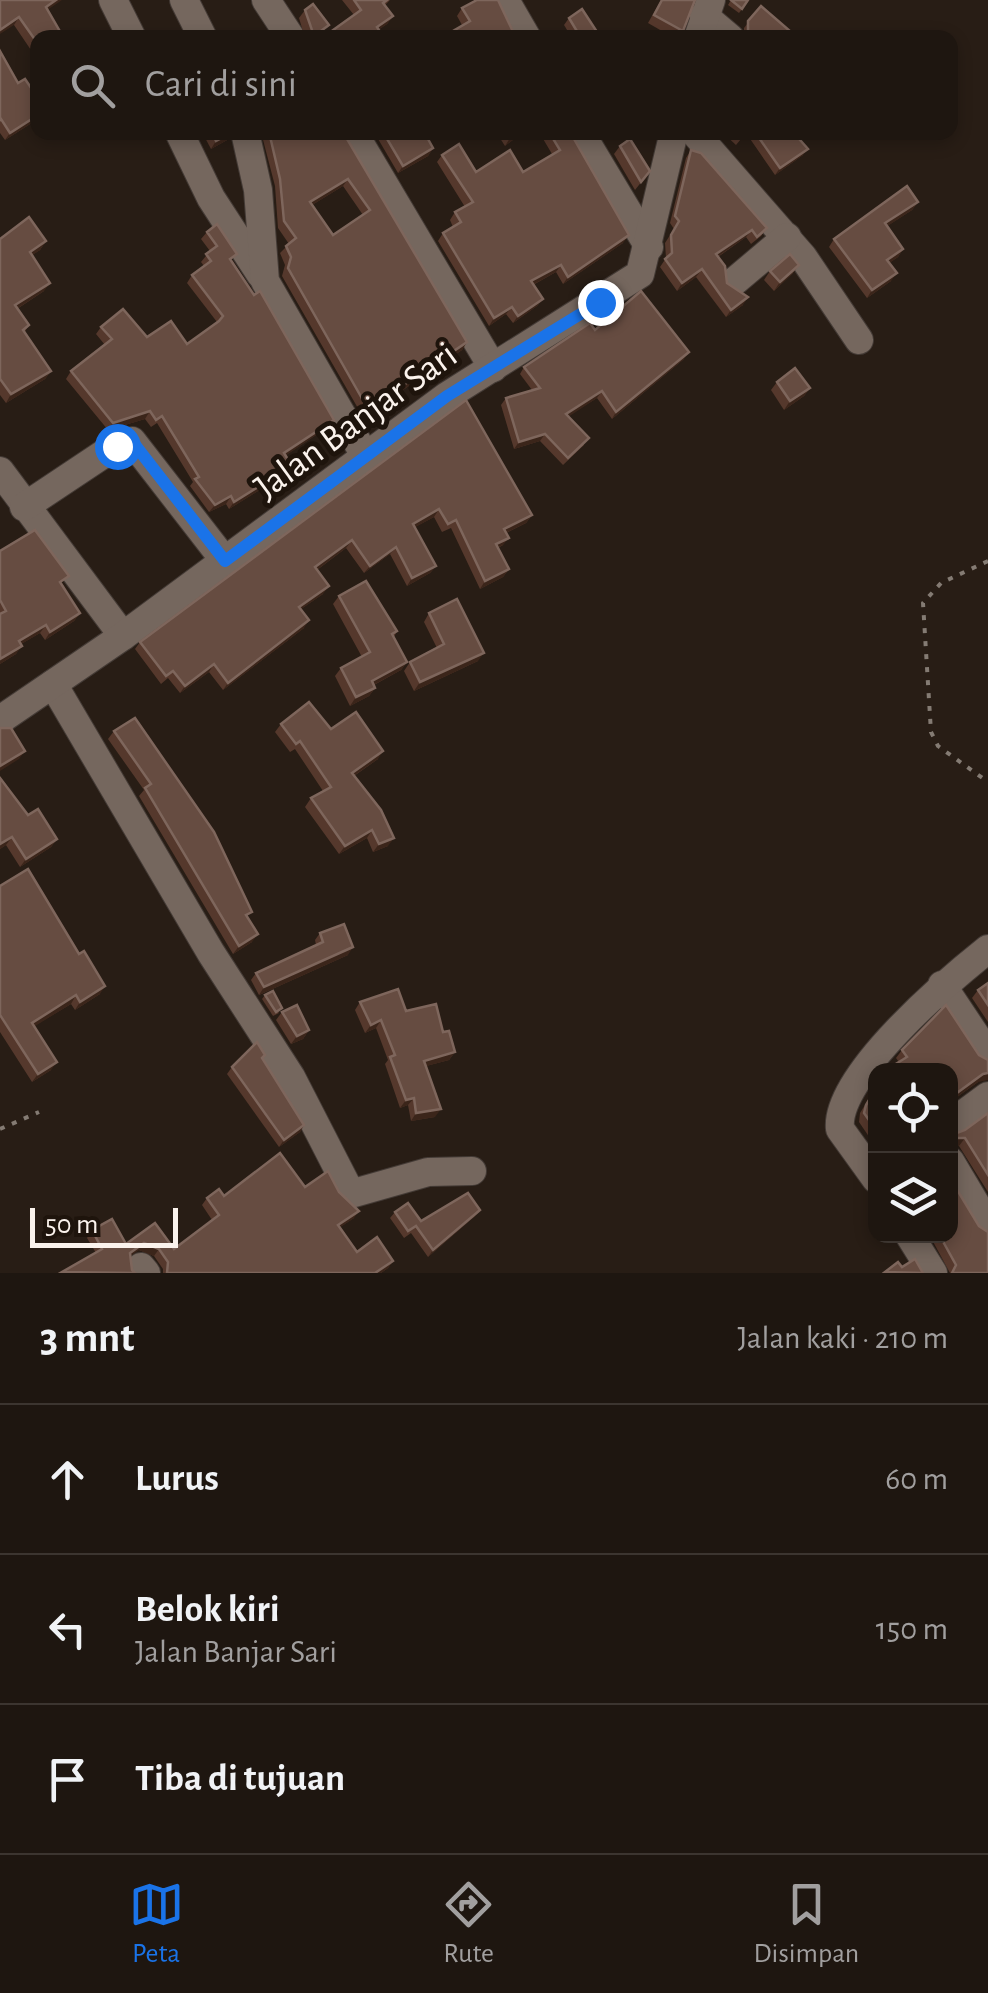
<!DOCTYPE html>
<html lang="id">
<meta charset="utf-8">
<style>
:root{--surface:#1e1610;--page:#2b231e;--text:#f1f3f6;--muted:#a19f9f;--line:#3c3530;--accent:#1a73e8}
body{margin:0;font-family:"Alegreya Sans",sans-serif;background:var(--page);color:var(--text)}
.controls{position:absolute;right:30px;bottom:30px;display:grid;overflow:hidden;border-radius:20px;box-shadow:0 5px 15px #0003}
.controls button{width:90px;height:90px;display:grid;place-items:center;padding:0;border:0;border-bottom:2px solid var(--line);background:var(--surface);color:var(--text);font:50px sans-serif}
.scale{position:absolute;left:30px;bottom:25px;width:148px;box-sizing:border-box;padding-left:10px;border:5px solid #fbf3ed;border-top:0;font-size:28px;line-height:35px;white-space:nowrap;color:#fbf3ed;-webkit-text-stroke:8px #1e140c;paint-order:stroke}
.stop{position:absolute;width:30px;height:30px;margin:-22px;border:8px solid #1a73e8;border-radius:50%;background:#fff}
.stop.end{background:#1a73e8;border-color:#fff;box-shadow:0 2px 10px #0008}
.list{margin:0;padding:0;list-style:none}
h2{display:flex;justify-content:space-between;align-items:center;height:130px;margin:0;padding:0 40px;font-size:42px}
h2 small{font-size:32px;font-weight:400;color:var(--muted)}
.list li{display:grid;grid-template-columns:65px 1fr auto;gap:30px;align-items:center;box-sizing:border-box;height:150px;padding:0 40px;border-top:2px solid var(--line)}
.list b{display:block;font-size:38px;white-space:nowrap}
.list p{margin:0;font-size:32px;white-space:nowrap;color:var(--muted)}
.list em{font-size:32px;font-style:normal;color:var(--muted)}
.icon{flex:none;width:55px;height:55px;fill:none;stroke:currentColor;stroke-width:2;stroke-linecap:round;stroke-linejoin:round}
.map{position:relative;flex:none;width:988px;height:1273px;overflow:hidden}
.search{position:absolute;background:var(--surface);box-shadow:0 5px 15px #0003;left:30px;right:30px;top:30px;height:110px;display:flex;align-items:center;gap:25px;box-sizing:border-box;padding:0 35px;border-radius:20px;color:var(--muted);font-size:38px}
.sheet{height:580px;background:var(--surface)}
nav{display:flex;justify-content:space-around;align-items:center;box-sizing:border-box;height:140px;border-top:2px solid var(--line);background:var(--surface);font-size:28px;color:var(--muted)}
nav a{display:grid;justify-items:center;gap:5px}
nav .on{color:var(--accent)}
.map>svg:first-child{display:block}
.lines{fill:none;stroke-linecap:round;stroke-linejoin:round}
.minor-casing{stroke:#443b36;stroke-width:30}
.path{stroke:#847b73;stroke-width:4;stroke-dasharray:5 8;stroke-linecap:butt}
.minor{stroke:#75675e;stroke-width:28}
.wall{fill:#55382c;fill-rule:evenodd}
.shaded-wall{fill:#3b251a}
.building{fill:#664c41;stroke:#7e665c;stroke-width:2.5;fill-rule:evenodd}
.route{stroke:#1a73e8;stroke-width:12}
.labels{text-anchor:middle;stroke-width:10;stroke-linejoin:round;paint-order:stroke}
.street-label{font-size:38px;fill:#fbf3ed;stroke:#1e140c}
</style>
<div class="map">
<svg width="988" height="1273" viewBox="0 0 988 1273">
<rect width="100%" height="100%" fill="#281d15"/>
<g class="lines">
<defs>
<g id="minor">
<polyline points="113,0 132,38"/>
<polyline points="184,0 203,38"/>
<polyline points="266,0 291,38"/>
<polyline points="505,0 527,38"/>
<polyline points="704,16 730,38"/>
<polyline points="698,38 711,0"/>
<polyline points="179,132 211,198 261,275"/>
<polyline points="245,132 258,190 265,281 367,459"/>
<polyline points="353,132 493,368"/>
<polyline points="580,132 649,247"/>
<polyline points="694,132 803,257 859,340"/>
<polyline points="736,280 787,237"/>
<polyline points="0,471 123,636"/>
<polyline points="24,507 117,445 132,441 225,561"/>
<polyline points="53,684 211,953 291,1077 349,1190 354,1193 428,1172 472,1171"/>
<polyline points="0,720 123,636 447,396 640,274 674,132"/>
<polyline points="942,985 988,1054"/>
<polyline points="950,1124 988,1096"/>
<polyline points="950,1161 988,1225"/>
<path d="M876 1179 840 1129C834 1077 949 980 988 949"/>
<polyline points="910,1236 933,1273"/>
<polyline points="141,1267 146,1273"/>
</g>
</defs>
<use href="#minor" class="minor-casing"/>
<g class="path">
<polyline points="988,561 941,583 923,603 931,732 938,746 988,782"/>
<polyline points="0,1129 39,1112"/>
</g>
<use href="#minor" class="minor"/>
</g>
<g class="wall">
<polygon points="0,0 47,10 38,38 38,54 35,56 14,25"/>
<polygon points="342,0 390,0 385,5 393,16 387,24 378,30 384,38 321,38 354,15"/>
<polygon points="661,0 695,0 683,31 678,38 674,38 648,23"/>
<polygon points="731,0 749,0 739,13 728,5"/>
<polygon points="761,6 798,38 744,38 744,28"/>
<polygon points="462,8 516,38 462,25 457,16"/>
<polygon points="305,10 323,34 318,38 305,38 299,18"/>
<polygon points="569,18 601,38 572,38 564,25"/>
<polygon points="0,51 18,83 38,98 38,119 5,140 0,133"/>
<polygon points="202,132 234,132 229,139 211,149"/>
<path d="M261 132H343L467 342 462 350 363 417 282 276 285 265 280 253 289 244 278 228 275 186ZM343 186 363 215 333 235 312 205Z"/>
<polygon points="374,132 424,132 433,148 428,156 398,173"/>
<polygon points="496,132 523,132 505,146"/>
<polygon points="539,132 570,132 623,243 563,284 556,272 533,285 543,299 537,306 513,323 506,314 489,326 438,241 443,233 453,227 450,220 455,212 465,207 437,162 442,155 476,172 523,172 552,154"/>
<polygon points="722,132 793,132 803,155 775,175 746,133 736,145"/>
<polygon points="620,146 650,171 635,190 614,154"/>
<polygon points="691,150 767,228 761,236 751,244 746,237 718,257 727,283 743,305 726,317 696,277 677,291 660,267 666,258 665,243 674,229 670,223 686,158"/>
<polygon points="918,202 912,210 887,226 903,249 898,257 889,263 891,281 867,298 829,247 834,239"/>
<polygon points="207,232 232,261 334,420 328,427 286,455 287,473 229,509 226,504 209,512 190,486 193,482 157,423 151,427 145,419 108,430 66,379 71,371 105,345 96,334 101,327 147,337 187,344 217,322 187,283 192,275 204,266 201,262 210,251 201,239"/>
<polygon points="0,239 46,241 40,250 32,255 44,291 17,309 29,325 24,333 51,371 45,379 6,403 0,395"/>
<polygon points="770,271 793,273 774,291 764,280"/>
<polygon points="595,330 684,359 612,419 597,398 568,416 584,445 563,465 540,441 514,449 501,405 506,398 532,390 520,374 524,367"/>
<polygon points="777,382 810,388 804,396 784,410 771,390"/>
<polygon points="466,400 532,515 526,523 506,533 503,545 498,548 509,569 503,577 480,589 451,528 442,532 434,517 415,527 436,566 430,573 407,586 390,554 364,573 346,548 317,570 323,594 301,609 304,628 223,690 209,672 180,693 168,678 161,684 135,649 140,642"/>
<polygon points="0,551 62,585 80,613 74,621 45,640 40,633 21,644 16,654 0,664"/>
<polygon points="339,596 397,631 394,637 407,662 401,670 374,685 375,688 369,696 350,706 335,676 341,668 362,657 333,604"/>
<polygon points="429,613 478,661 414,691 404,671 410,662 437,648 424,622"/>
<polygon points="281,724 331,729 378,759 354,776 388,846 373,852 367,838 339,854 305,807 311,798 323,791 295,749 290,752 275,732"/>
<polygon points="114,731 247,918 252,942 233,954 139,796 144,790 108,739"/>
<polygon points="0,778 28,815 57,839 51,847 20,867 6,845 0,849"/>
<polygon points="0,886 100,994 75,1010 71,1004 34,1026 51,1070 32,1082 0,1032"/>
<polygon points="320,933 348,955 259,995 251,980 256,973 316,945 315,940"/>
<polygon points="988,983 988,1022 972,998 978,990"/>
<polygon points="265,995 279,1013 273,1016 262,999"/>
<polygon points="360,1002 406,1011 443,1032 455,1052 449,1060 426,1066 435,1117 411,1121 408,1105 400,1108 385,1064 388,1060 376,1028 365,1033 355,1010"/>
<polygon points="282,1012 309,1030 303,1039 291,1044 276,1020"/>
<polygon points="902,1050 978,1082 950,1102 950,1070 899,1062 896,1058"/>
<polygon points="263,1059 304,1125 300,1132 279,1147 227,1074 232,1067"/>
<polygon points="876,1087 876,1147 859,1122 860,1113"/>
<polygon points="988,1113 988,1192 959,1146 957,1133 965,1130"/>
<polygon points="305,1187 354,1218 340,1227 357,1252 393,1261 388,1268 381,1273 163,1273 163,1269 154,1256 139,1250 96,1253 87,1238 92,1230 126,1244 174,1249 212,1220 202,1205 207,1198"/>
<polygon points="395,1212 421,1221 475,1216 428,1257 411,1233 404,1238 390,1218"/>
<polygon points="930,1236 950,1236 988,1273 950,1273"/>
</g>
<g class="shaded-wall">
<polygon points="56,0 62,0 40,15 46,7"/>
<polygon points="393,16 387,24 371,35 377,27"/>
<polygon points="19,17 14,25 0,34 0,30"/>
<polygon points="38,115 38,119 5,140 10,133"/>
<polygon points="234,132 229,139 211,149 216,141"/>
<polygon points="518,132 523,132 505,146 510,138"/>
<polygon points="650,132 660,132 654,140 646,139"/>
<polygon points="433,148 428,156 398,173 403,166"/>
<polygon points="808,149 803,155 775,175 780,168"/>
<polygon points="348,179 343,186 304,210 310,202"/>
<polygon points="918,202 912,210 880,231 885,223"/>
<polygon points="752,230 746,237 710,262 716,254"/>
<polygon points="629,235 623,243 563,284 568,277"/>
<polygon points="46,241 40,250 24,261 30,252"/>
<polygon points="903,249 898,257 882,268 887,260"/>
<polygon points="561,265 556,272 525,289 531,281"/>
<polygon points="799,265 793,273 774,291 780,282"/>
<polygon points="702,269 696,277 677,291 682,283"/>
<polygon points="897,273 891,281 867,298 872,290"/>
<polygon points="50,283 44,291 9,314 15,305"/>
<polygon points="748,297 743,305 726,317 731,310"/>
<polygon points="543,299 537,306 513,323 518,316"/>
<polygon points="512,307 506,314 489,326 494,318"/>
<polygon points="467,342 462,350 363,417 368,409"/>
<polygon points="689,352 684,359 612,419 616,412"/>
<polygon points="51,371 45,379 6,403 11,394"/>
<polygon points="810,388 804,396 784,410 790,401"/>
<polygon points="602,391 597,398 562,421 566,414"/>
<polygon points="150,411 145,419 108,430 113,423"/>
<polygon points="334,420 328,427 279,460 284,453"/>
<polygon points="545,434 540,441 514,449 519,442"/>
<polygon points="292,466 287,473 229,509 234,502"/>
<polygon points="231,496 226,504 209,512 215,505"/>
<polygon points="439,509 434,517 408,531 413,524"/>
<polygon points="532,515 526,523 499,536 504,529"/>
<polygon points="509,538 503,545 490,551 496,544"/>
<polygon points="352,540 346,548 310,575 315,567"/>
<polygon points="396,547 390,554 364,573 370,566"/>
<polygon points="436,566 430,573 407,586 412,578"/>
<polygon points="509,569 503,577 480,589 485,581"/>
<polygon points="329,586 323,594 294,614 299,607"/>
<polygon points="80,613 74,621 45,640 50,632"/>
<polygon points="309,620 304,628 223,690 228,683"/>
<polygon points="46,625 40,633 13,649 19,641"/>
<polygon points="22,646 16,654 0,664 0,659"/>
<polygon points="484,653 478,661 414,691 420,682"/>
<polygon points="407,662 401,670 366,689 372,681"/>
<polygon points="214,664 209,672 180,693 185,686"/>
<polygon points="375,688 369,696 350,706 356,697"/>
<polygon points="25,751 19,759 0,771 0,766"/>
<polygon points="383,751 378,759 346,781 352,773"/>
<polygon points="372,830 367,838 339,854 345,846"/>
<polygon points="12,837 6,845 0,849 0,844"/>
<polygon points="394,838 388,846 373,852 379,844"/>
<polygon points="57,839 51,847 20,867 26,859"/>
<polygon points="258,934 252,942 233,954 239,946"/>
<polygon points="353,947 348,955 259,995 264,987"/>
<polygon points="105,986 100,994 75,1010 80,1002"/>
<polygon points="76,995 71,1004 27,1031 32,1023"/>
<polygon points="381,1020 376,1028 365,1033 371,1025"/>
<polygon points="309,1030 303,1039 291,1044 297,1036"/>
<polygon points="455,1052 449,1060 419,1068 424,1061"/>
<polygon points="57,1062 51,1070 32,1082 38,1074"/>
<polygon points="988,1073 988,1080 978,1082 950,1102 950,1098 983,1074"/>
<polygon points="414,1098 408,1105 400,1108 406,1100"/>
<polygon points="441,1109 435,1117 411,1121 416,1113"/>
<polygon points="304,1125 300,1132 279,1147 284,1140"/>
<polygon points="950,1138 965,1138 959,1146 950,1146"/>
<polygon points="480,1210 475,1216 428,1257 433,1250"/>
<polygon points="359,1211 354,1218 333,1232 338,1225"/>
<polygon points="144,1243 159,1249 154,1256 139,1250 125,1260 130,1253"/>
<polygon points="393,1261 388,1268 381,1273 375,1273"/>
</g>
<g class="building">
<polygon points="0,0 56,0 46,7 62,35 58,38 38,38 38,44 19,17 0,30"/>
<polygon points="354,0 387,0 383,3 393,16 377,27 384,38 322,38 361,10"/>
<polygon points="477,0 498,0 516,38 441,38 470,21 462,8"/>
<polygon points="662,0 695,0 683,31 654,15"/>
<polygon points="731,0 748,0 742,9"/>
<polygon points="313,4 329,25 314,36 305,10"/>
<polygon points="761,6 798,38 748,38 748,21"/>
<polygon points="582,9 601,38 581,38 569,18"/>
<polygon points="188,32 191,38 178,38"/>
<polygon points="0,51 18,83 25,79 38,98 38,115 10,133 1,119 0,120"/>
<polygon points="212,132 233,132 216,141"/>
<path d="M269 132H343L467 342 368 409 288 268 291 257 286 246 296 238 284 221 280 179ZM348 179 370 210 333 235 310 202Z"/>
<polygon points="383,132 424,132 433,148 403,166"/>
<polygon points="506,132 518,132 510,138"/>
<polygon points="549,132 570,132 629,235 568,277 561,265 531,281 543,299 518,316 512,307 494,318 443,233 461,222 455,212 473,202 442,155 459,144 476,172 510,150 523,172 560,150"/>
<polygon points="734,132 745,132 740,138"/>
<polygon points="755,132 793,132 808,149 780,168"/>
<polygon points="630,139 650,171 641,182 620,146"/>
<polygon points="691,150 701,153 767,228 757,237 752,230 716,254 725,266 727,283 748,297 731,310 702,269 682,283 665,259 672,253 671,235 679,221 675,216"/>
<polygon points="907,186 918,202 885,223 903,249 887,260 897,273 872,290 834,239"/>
<polygon points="29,217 46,241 30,252 50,283 15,305 29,325 23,330 51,371 11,394 0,379 0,239"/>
<polygon points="217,224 237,254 230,259 254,295 260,291 334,420 284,453 292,466 234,502 231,496 215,505 195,479 199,477 162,416 156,420 150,411 113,423 71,371 112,339 101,327 123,309 147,337 171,321 187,344 219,321 223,316 192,275 211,261 206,254 217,246 207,232"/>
<polygon points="790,254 799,265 780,282 770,271"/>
<polygon points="641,291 689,352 616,412 602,391 566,414 589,438 568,458 545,434 519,442 506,398 540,388 524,367 590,323 595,330"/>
<polygon points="795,368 810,388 790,401 777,382"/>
<polygon points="466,400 532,515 504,529 509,538 496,544 509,569 485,581 456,520 448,524 439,509 413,524 436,566 412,578 396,547 370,566 352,540 315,567 329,586 299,607 309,620 228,683 214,664 185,686 173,671 166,676 140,642"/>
<polygon points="35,530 69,576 60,582 80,613 50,632 46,625 19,641 22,646 0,659 0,614 6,611 0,600 0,551"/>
<polygon points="366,581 397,631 392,634 407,662 372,681 375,688 356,697 341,668 370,652 339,596"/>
<polygon points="457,599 484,653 420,682 410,662 444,644 429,613"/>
<polygon points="309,702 331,729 356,712 383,751 352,773 381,810 394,838 379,844 372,830 345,846 311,798 331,787 300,741 296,744 281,724"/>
<polygon points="135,718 214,832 252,912 246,915 258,934 239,946 145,788 151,784 114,731"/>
<polygon points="0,728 11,728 25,751 0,766"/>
<polygon points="0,778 28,815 38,809 57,839 26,859 12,837 0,844"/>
<polygon points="28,869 79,954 84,951 105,986 80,1002 76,995 32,1023 57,1062 38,1074 0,1015 0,886"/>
<polygon points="344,924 353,947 264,987 256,973 323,942 320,933"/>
<polygon points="988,983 988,1005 978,990"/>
<polygon points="398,989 406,1011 436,1004 443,1032 449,1031 455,1052 424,1061 441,1109 416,1113 414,1098 406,1100 390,1057 395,1055 381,1020 371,1025 360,1002"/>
<polygon points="273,991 282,1008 276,1012 265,995"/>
<polygon points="297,1005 309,1030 297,1036 282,1012"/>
<polygon points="946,1005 979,1055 988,1060 988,1073 983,1074 950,1098 950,1070 886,1070 907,1057 902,1050"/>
<polygon points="257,1042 265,1055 262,1058 304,1125 284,1140 232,1067"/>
<polygon points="876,1088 876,1130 864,1113 866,1105"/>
<polygon points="988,1113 988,1175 965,1138 950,1138 950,1130 957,1133 965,1130"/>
<polygon points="280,1153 305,1187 328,1171 339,1192 359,1211 338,1225 357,1252 377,1237 393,1261 375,1273 167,1273 168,1262 159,1249 144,1243 130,1253 132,1270 135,1273 62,1272 102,1249 92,1230 112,1219 126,1244 155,1223 174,1249 219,1215 207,1198 219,1189 224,1196"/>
<polygon points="950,1178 979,1226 988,1232 988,1273 952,1273 956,1265 940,1236 950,1236"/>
<polygon points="468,1193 480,1210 433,1250 416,1226 408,1231 395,1212 408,1203 421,1221"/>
<polygon points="915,1259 923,1273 885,1272 898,1262 902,1267"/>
</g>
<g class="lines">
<polyline class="route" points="117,446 132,441 225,561 447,396 600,302"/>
</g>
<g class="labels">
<g class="street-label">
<text transform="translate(355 420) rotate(-36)" y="13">Jalan Banjar Sari</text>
</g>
</g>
</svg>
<div class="controls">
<button><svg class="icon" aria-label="locate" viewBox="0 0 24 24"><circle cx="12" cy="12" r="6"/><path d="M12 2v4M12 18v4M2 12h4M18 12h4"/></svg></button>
<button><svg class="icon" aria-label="layers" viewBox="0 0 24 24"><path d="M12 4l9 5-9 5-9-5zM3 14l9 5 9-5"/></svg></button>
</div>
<div class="scale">50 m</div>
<div class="stop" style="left:117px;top:446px"></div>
<div class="stop end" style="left:600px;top:302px"></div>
<div class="search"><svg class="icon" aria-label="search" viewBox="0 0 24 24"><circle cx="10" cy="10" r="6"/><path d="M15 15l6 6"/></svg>Cari di sini</div>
</div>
<section class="sheet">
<h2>3 mnt<small>Jalan kaki · 210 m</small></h2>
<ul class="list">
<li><svg class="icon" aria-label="ahead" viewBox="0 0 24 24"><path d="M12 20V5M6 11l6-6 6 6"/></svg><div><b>Lurus</b></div><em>60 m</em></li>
<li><svg class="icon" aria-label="left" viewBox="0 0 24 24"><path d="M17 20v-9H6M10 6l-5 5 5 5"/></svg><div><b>Belok kiri</b><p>Jalan Banjar Sari</p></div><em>150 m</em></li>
<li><svg class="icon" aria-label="arrive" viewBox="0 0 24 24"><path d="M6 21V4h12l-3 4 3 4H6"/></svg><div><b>Tiba di tujuan</b></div></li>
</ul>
</section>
<nav>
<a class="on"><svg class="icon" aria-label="map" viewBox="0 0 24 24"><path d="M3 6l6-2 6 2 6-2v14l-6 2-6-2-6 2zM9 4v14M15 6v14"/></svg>Peta</a>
<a><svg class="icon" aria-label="directions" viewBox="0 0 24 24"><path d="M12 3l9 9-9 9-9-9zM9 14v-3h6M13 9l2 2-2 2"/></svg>Rute</a>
<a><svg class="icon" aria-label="saved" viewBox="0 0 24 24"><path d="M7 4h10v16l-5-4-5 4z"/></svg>Disimpan</a>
</nav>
